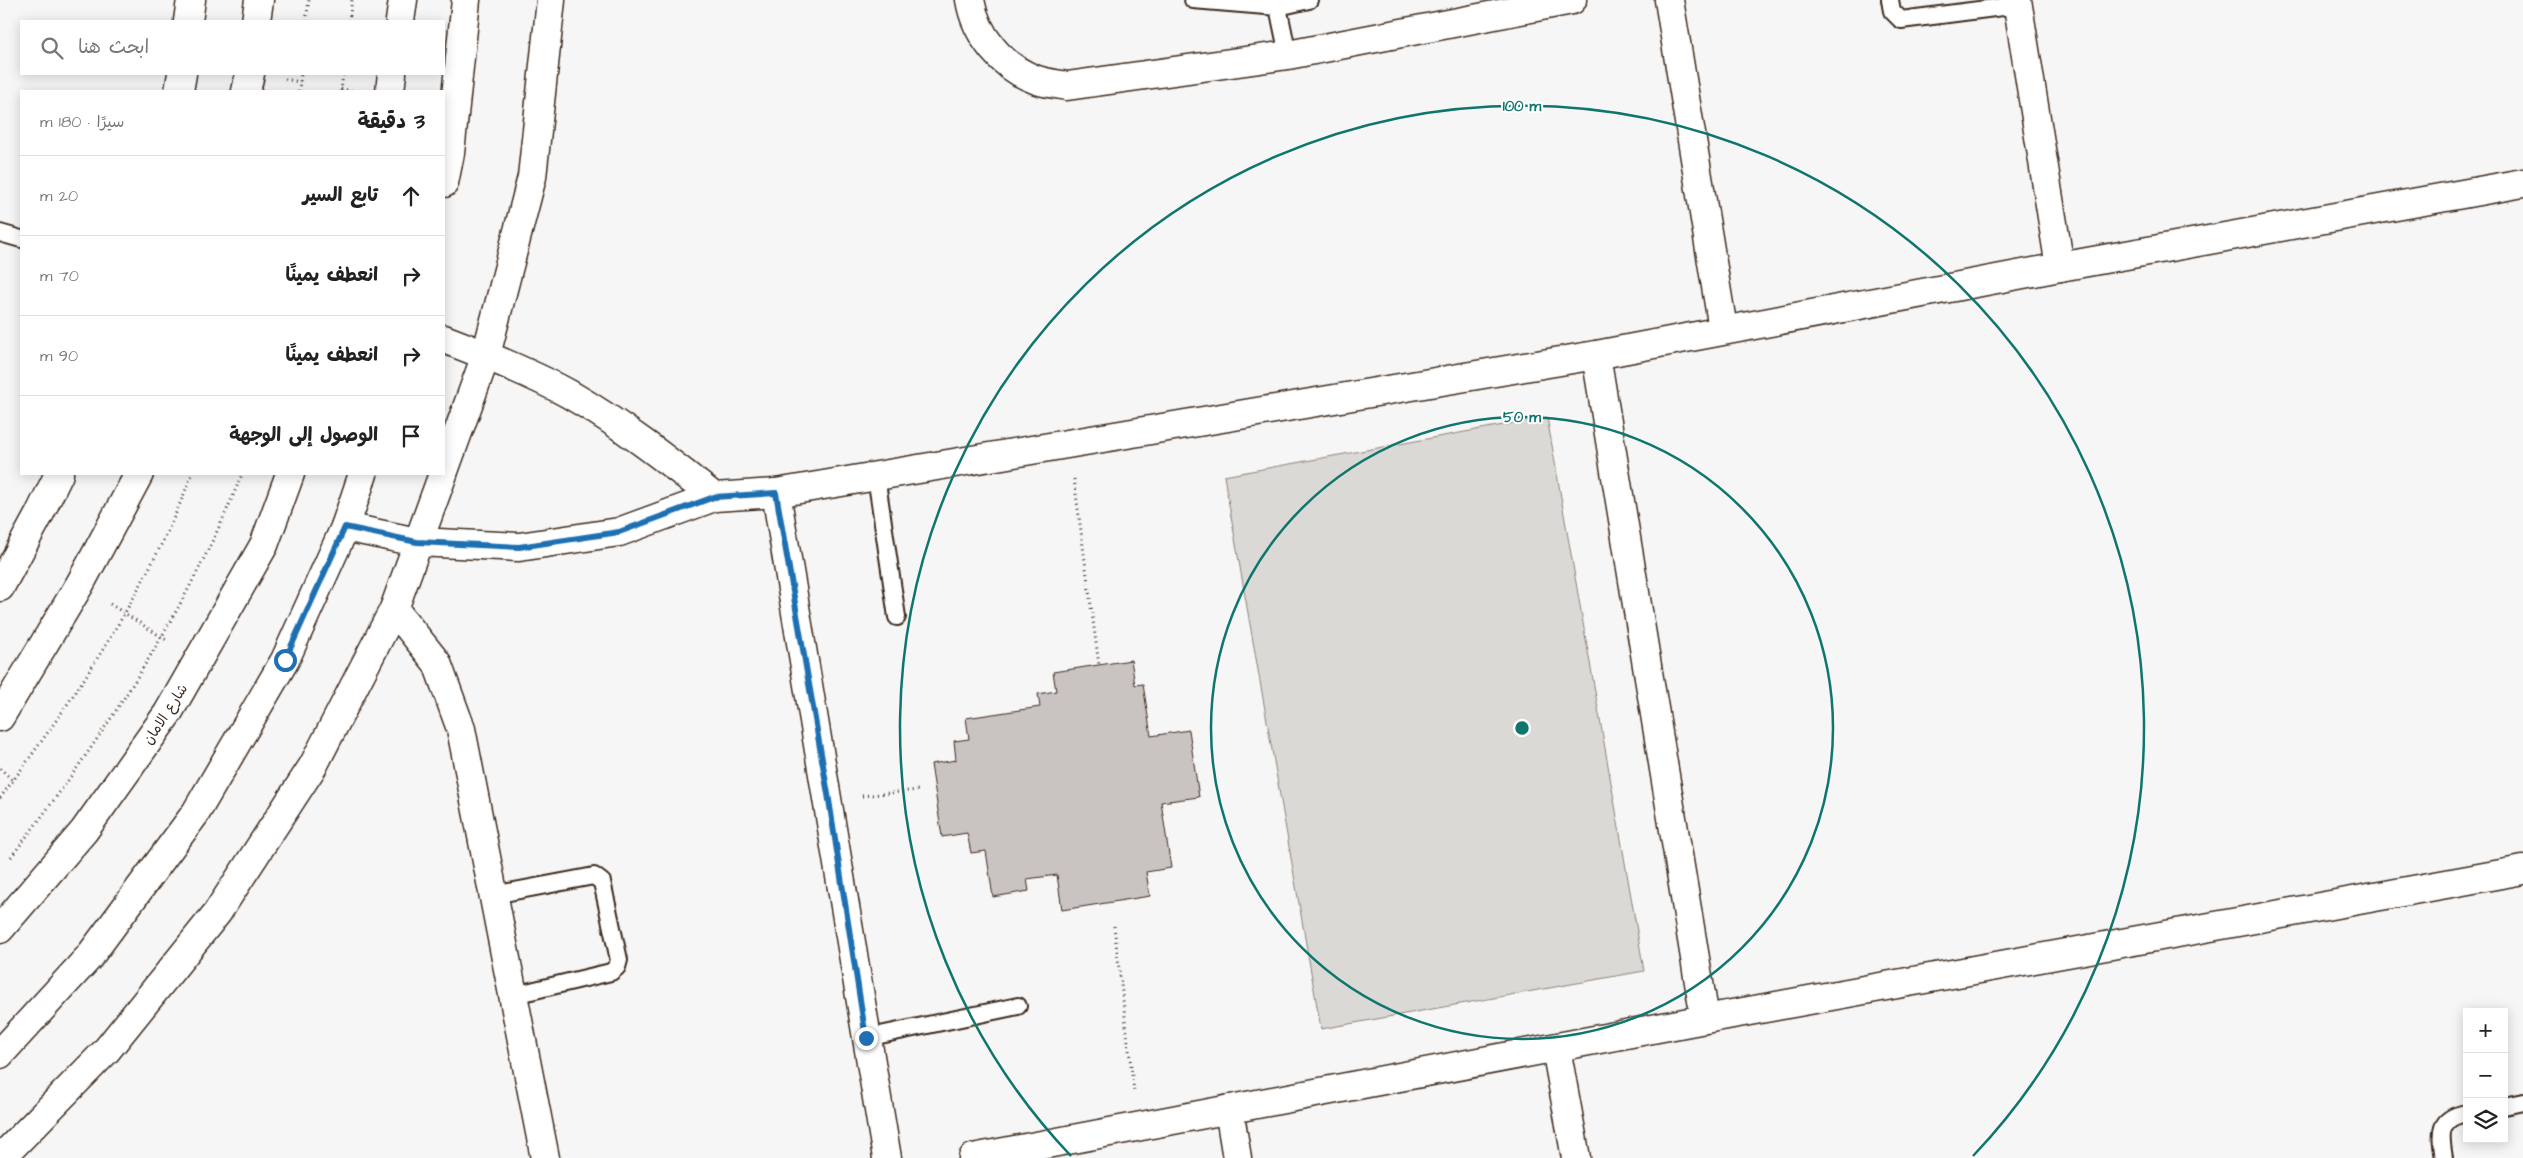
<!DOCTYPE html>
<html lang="ar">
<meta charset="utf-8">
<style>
:root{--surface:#fff;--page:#f2f2f2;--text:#222;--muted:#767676;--line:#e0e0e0}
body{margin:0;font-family:"Architects Daughter","Playpen Sans Arabic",sans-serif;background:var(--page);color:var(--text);direction:rtl}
.controls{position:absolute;right:15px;bottom:15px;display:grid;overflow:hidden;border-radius:0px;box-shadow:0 2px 12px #0003}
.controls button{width:45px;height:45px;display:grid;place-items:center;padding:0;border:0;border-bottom:1px solid var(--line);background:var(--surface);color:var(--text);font:25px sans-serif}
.stop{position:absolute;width:15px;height:15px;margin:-11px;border:4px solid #1f6fb2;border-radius:50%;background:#fff}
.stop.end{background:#1f6fb2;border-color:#fff;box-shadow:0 1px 5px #0008}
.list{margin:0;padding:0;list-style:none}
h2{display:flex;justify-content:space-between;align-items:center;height:65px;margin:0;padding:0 20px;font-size:21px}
h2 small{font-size:16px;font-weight:400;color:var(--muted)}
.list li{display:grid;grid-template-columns:32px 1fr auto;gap:15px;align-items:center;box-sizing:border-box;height:80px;padding:0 20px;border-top:1px solid var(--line)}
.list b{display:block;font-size:19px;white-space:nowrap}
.list em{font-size:16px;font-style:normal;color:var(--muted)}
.icon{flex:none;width:28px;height:28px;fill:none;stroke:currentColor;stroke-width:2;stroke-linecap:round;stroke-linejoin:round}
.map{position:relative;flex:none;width:2523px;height:1158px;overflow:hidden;direction:ltr}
.search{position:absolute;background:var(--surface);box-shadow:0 2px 12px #0003;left:20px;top:20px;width:425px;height:55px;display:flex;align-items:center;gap:12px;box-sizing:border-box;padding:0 18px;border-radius:0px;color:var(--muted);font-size:19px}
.panel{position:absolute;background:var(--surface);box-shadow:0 2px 12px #0003;left:20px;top:90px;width:425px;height:385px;border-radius:0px;direction:rtl}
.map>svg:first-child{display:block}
.green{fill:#dbd9d6;stroke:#8b827a}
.building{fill:#c9c3c1;stroke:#3b2a1e}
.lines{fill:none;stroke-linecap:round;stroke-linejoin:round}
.service-casing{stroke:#3b2a1e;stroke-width:20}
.minor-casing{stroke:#3b2a1e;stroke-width:31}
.tertiary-casing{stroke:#3b2a1e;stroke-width:31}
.path{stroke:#3b2a1e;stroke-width:3;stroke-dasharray:1 4;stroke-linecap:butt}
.service{stroke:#fff;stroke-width:16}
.minor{stroke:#fff;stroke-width:28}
.tertiary{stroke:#fff;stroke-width:28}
.route{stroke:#1f6fb2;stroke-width:6}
.ring{fill:none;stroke:#0f766e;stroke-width:2.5}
.labels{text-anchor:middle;stroke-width:4;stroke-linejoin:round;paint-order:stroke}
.street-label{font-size:14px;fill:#3b2a1e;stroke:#fff}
.centre{fill:#0f766e;stroke:#fff;stroke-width:2.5}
.ring-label{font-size:15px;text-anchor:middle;font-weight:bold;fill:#0f766e;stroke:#fff;stroke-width:4;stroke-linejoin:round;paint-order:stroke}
</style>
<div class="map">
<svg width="2523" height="1158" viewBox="0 0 2523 1158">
<rect width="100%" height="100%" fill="#f7f6f6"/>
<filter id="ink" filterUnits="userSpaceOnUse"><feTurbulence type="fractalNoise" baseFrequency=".02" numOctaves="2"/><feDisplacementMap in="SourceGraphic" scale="10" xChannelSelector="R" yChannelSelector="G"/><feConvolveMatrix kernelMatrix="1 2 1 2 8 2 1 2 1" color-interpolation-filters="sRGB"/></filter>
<g filter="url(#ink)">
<polygon class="green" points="1547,417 1644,971 1321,1029 1224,476"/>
<polygon class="building" points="1131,660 1135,685 1143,684 1151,736 1189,730 1199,797 1161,802 1171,868 1146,872 1150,896 1062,910 1057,875 1027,879 1029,891 993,897 986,851 971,853 967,833 942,837 931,764 956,760 954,741 969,739 966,718 1040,707 1038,694 1056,691 1053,672"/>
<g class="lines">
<defs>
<g id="service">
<polyline points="1193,0 1278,7 1309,0"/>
<polyline points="1890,0 1892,11 1901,20 2018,5"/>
<polyline points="1278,7 1288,55"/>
<polyline points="0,233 21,239"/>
<polyline points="876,476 897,617"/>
<polyline points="493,895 594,876 602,882 619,960 617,967 611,972 514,995"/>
<polyline points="866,1038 1018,1006"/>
<polyline points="2504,1106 2523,1102"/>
<path d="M2444 1158C2440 1134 2437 1118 2467 1113"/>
</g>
<g id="minor">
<path d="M970 0C976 35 1002 68 1037 80 1046 83 1057 84 1067 86L1288 55 1572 0"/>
<polyline points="1669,0 1723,329"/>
<polyline points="2017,0 2060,267"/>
<polyline points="188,21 191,0"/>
<polyline points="179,91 182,74"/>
<polyline points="444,183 450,153 466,0"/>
<path d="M444 339C486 355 529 372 569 394 621 424 667 460 714 497"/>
<polyline points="1596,355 1705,1019"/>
<polyline points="444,471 486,355 532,177 551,0"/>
<polyline points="776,493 887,1158"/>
<polyline points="345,527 417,542 519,547 619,532 714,497 776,493 1596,355 2060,267 2523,183"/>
<polyline points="0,587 39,515 59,474"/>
<polyline points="394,609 437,663 461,729 545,1158"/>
<polyline points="1556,1048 1576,1158"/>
<polyline points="0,1054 89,957 195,814 285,660 345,527 363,474"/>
<polyline points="1229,1109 1237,1158"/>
<polyline points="1,1158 106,1051 217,913 313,766 394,609 443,474"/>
<polyline points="973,1158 1705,1019 2523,870"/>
</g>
<g id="tertiary">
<polyline points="256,21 259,0"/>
<polyline points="400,21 403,0"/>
<polyline points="246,91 250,74"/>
<polyline points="390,91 392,74"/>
<polyline points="0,717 80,584 139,474"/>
<polyline points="0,929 84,831 168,713 264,545 290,474"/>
<polyline points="0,1051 1,1052"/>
</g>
</defs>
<use href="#service" class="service-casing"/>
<use href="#minor" class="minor-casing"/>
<use href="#tertiary" class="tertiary-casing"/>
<g class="path">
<polyline points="306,21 309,0"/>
<polyline points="349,21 352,0"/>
<polyline points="285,79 300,82"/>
<polyline points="341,89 355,91"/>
<polyline points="299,91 301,74"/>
<polyline points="341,91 343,74"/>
<polyline points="1074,479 1099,665"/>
<polyline points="110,604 168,641"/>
<polyline points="0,768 13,781"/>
<polyline points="862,796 918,790"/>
<path d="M0 798C75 698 147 591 192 474"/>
<path d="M11 857C102 739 186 613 242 474"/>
<polyline points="1114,926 1134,1091"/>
</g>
<use href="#service" class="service"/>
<use href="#minor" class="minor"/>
<use href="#tertiary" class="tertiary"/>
</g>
</g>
<g class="lines" filter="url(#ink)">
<polyline class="route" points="285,660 345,527 417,542 519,547 619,532 714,497 776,493 829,800 866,1038"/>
</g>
<g class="ring">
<circle cx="1522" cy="728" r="311"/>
<path d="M1071 1156A622 622 0 1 1 1973 1156"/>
</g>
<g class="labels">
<g class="street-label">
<text transform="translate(165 714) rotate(-57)" y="5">شارع الامان</text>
</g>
</g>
<circle cx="1522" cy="728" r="8" class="centre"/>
<g class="ring-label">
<text x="1522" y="111">100 m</text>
<text x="1522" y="422">50 m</text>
</g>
</svg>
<div class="controls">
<button>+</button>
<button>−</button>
<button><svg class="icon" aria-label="layers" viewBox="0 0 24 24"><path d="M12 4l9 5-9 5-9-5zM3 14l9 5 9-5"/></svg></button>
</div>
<div class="stop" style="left:285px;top:660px"></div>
<div class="stop end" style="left:866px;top:1038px"></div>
<div class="search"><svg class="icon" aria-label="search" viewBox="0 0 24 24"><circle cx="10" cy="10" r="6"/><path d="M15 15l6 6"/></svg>ابحث هنا</div>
<section class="panel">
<h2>3 دقيقة<small>سيرًا · 180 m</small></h2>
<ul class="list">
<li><svg class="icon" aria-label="ahead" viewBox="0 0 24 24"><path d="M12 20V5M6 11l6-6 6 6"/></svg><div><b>تابع السير</b></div><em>20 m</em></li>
<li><svg class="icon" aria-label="right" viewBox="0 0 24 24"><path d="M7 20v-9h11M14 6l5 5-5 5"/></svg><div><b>انعطف يمينًا</b></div><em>70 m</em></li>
<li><svg class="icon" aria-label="right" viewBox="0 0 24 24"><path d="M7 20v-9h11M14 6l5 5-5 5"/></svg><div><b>انعطف يمينًا</b></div><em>90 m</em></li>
<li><svg class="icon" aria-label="arrive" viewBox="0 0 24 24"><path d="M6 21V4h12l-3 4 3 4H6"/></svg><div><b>الوصول إلى الوجهة</b></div></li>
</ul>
</section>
</div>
